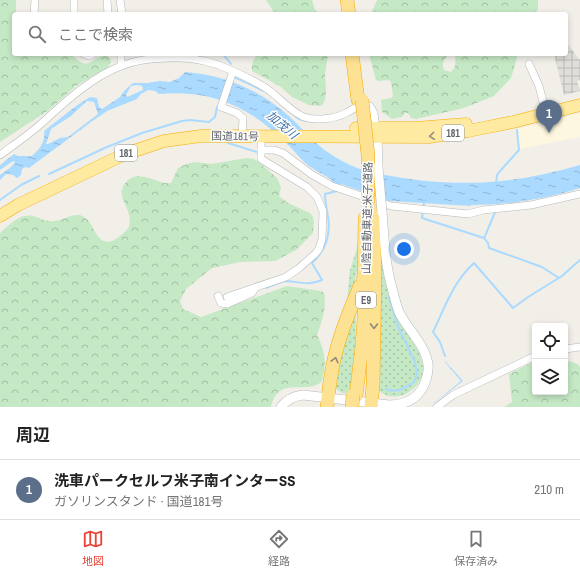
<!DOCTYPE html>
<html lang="ja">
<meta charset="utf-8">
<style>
:root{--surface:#fff;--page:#f2f2f2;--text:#222;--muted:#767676;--line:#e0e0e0;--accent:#ea4335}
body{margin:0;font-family:"Archivo Narrow","Noto Sans JP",sans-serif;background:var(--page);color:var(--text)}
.controls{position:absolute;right:12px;bottom:12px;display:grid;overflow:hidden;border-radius:4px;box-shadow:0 2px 6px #0003}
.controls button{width:36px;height:36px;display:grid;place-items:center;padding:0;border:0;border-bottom:1px solid var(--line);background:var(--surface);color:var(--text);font:20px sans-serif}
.you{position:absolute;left:404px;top:249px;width:14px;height:14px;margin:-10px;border:3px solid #fff;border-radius:50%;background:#1a73e8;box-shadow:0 0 0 6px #1a73e833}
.badge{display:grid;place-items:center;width:26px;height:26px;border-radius:50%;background:var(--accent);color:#fff;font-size:13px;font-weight:700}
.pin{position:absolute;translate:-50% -33px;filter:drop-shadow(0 1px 2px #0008)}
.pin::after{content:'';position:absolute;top:21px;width:14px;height:12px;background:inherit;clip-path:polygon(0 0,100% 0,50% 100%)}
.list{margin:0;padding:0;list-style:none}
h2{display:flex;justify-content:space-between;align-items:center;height:52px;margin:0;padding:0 16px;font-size:17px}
h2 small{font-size:13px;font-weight:400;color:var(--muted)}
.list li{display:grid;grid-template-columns:26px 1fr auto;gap:12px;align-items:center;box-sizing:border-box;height:60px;padding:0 16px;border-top:1px solid var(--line)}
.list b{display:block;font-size:15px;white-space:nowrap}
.list p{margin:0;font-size:13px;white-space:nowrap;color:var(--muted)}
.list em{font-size:13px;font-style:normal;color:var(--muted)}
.icon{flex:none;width:22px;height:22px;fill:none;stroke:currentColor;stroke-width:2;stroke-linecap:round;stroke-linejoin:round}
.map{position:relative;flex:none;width:580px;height:407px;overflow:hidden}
.search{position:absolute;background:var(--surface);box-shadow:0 2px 6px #0003;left:12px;right:12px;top:12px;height:44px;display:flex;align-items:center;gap:10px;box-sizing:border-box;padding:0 14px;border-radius:4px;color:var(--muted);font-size:15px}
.sheet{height:112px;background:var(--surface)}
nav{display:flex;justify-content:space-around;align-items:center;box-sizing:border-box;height:56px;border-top:1px solid var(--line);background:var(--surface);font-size:11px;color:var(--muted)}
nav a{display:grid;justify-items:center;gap:2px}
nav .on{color:var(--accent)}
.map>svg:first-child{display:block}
.commercial{fill:#fef7e0}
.industrial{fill:url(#industrial-grid)}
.grass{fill:url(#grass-dots)}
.forest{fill:url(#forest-crowns)}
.water{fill:url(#water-ripples);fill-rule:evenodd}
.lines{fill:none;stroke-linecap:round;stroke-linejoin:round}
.stream{stroke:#aadaff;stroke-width:2}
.minor-casing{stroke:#b5b8bc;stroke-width:8}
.tertiary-casing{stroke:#b5b8bc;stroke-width:10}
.trunk-casing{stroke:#f9ab00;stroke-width:13}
.motorway-casing{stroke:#f9ab00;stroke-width:14}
.minor{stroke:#fff;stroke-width:7}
.tertiary{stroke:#fff;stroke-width:9}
.trunk{stroke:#feeaa1;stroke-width:12}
.motorway{stroke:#fde293;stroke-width:13}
.tertiary-bridge-casing{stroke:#b5b8bc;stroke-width:10;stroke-linecap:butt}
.motorway-bridge-casing{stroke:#f9ab00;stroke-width:14;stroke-linecap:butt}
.tertiary-bridge{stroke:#fff;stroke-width:9}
.motorway-bridge{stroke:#fde293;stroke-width:13}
.oneway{stroke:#97927c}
.oneway2{stroke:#8e8975}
.labels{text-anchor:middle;stroke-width:3;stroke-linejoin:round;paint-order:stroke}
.shield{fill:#fff;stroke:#8f9295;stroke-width:1}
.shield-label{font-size:10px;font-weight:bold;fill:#5f6368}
.street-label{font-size:11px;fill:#5f6368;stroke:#fff}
.water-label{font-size:12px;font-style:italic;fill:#4174aa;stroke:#fff}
</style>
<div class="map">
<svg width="580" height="407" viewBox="0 0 580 407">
<defs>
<pattern id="industrial-grid" width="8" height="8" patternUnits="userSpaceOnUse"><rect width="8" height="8" fill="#e0deda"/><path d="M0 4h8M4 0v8" fill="none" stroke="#b9b8b5"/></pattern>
<pattern id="grass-dots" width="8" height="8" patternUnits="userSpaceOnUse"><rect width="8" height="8" fill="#c5e8c5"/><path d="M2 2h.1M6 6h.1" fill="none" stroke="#a3c0a4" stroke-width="1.8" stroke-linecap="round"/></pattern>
<pattern id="forest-crowns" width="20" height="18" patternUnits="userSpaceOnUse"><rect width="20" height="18" fill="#c5e8c5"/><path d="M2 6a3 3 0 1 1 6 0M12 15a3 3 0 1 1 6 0" fill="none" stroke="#a3c0a4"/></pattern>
<pattern id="water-ripples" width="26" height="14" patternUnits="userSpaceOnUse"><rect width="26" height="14" fill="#aadaff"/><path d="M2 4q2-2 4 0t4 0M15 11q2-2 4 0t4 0" fill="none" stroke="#8eb4d2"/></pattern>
</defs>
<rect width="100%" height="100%" fill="#f1efe8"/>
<polygon class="commercial" points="580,113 580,137 519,149 517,129"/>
<polygon class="industrial" points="566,42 580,60 580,80 577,81 580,91 564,95 554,54 566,54"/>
<g class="grass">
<path d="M377 203C379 221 381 239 383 257 385 274 386 292 393 308 401 328 420 344 423 367 425 390 392 407 378 389Z"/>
<path d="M359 242C358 268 356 287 346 312L350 270Z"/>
<path d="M359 302 356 315 355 352 350 394C343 393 338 393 335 386L342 344Z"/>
</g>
<g class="forest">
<path d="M0 0H16V14H14V54H71C91 74 89 57 106 55L110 58 111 62 108 67 76 86 49 110 0 142Z"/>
<polygon points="266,0 312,0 315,10 320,14 274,14 272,9"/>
<polygon points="377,0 538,0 538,8 536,14 371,14"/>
<path d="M258 54H328C327 61 326 67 325 74 325 84 329 98 321 106L309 105 292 97 281 87 252 71C251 63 253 60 258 54Z"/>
<path d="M369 54H449C444 60 441 63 444 70L451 72C456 67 456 63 455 55L450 54H518L511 78 494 96 464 108 416 119 411 118 408 113H405L402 117 392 119 382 112 381 100 391 98 393 96 391 82C387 78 381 83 376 80Z"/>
<path d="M246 158 254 159 260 163 277 178 281 187 279 196 288 203 310 213 313 217 314 222 313 233 296 250 275 261 240 262 212 268 186 289 180 301 183 309 201 317 287 286 321 291 324 293C327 307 322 321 317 335 325 352 327 362 322 381 320 383 317 385 314 386 296 390 277 380 271 407H0V233C11 223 22 211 37 217 43 220 49 222 55 221 63 220 71 214 79 215 95 217 94 247 112 241 119 238 125 232 129 227 130 223 130 218 129 215 127 204 117 196 124 185 137 165 158 186 171 183L178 168 184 165 194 162 212 164Z"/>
<polygon points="565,360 578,364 580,367 580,407 504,407 512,402 509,374 535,361 535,392 565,392"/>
</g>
<g class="water">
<path d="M185 72C226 75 263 91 293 120 305 131 315 144 329 153 346 165 365 172 385 175 453 188 513 185 580 165V188C546 199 507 205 471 205V206L389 201 341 184 338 188 330 184 332 180C323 174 312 169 304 162 297 155 292 148 285 142 249 106 210 89 159 94L155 91 148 90 141 94 137 99 107 111 91 122 29 168C26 167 25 167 22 169L21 175 17 178 13 175 6 174 0 180V175L11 167 15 162 13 161 0 170V165L14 154 18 156H32C39 150 46 141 44 131L76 106 90 97 97 98 99 107 102 109 120 97 125 90 133 83H148L159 81 170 82 179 78ZM138 85 142 86 143 90 127 97 126 95 131 86ZM87 101 94 102 98 114 68 137 60 138 48 144H46L51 129 71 116Z"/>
<polygon points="444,353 445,361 463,381 429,407 461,381 445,362"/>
</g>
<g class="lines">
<g class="stream">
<polyline points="223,54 231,64"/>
<polyline points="234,77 264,91"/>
<polyline points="294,115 299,119 306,121"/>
<polyline points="228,143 257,152"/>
<polyline points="49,174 107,147 142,133 182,121 190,120 209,122 215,117 217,107"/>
<polyline points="496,184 497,175 500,171 519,150 517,130"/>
<polyline points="0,200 21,185 39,176"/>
<polyline points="424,201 422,218 484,238"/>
<polyline points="496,210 485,236 484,238 488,243 489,248 542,267 559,278"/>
<path d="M266 288C272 286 281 281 287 281 300 282 309 286 322 280L312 263C326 250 331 235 328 217 327 209 325 202 325 194L337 191 338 189"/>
<path d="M445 356 440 342 433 332C445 307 453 282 474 263L513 308 528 297 562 276 580 260"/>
<path d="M386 389C397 394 404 388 414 382L417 374 415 362 398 327 389 297"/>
</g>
<defs>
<g id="minor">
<polyline points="107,0 108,14"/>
<polyline points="120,0 122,14"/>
<polyline points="34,14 35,0"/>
<polyline points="74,14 74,0"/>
<polyline points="84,54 89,56 93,54"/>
<polyline points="121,54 121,66"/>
<polyline points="529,64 539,86 546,113"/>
<polyline points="233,71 221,107 237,113 243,118 242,136"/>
<polyline points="261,150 274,150 283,153 311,174 332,186 391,206 468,214 483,210 531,205 580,194"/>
<path d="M0 155C15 144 30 134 43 122 66 101 92 77 121 66 136 60 154 58 169 58 192 57 212 61 233 71 246 77 259 83 270 91 280 99 293 113 304 117 316 121 334 119 346 113 356 108 357 104 370 106L374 113 376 130"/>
<polyline points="218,296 221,303 227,304 252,293 254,290"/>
<polyline points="227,297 286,277 298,269 315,254 319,249 322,239 323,211 317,197 307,187 261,159 261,136"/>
<polyline points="565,349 580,347"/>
<polyline points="437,407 453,395 535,356"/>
</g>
<g id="tertiary">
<polyline points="377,137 378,167"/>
<path d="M281 407C287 399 294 396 303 395L389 405C407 405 420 398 426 380 427 376 429 370 428 365 426 345 407 329 399 312 396 304 394 296 392 288 385 264 384 237 382 212"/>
</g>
<g id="trunk">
<polyline points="356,128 416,128 466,124"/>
<polyline points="0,216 18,205 125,154 164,141 201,136 221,136 429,137 468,131 513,122 580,105"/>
</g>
<g id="motorway">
<polyline points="347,0 349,14"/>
<polyline points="352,54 358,100"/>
<polyline points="362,300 364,274 365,218"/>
<polyline points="356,396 362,346 366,291"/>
<path d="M327 407C328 397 329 387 331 376 335 346 348 314 360 286"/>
<polyline points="371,407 373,385 375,272 372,203"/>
</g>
</defs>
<use href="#minor" class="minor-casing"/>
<use href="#tertiary" class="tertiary-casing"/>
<use href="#trunk" class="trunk-casing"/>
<use href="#motorway" class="motorway-casing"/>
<use href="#minor" class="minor"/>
<use href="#tertiary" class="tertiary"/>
<use href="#trunk" class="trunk"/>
<use href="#motorway" class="motorway"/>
<defs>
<polyline id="tertiary-bridge" points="378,167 382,212"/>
<g id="motorway-bridge">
<polyline points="362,100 368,155 368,203"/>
<polyline points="352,407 353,395"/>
</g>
</defs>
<use href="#tertiary-bridge" class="tertiary-bridge-casing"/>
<use href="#motorway-bridge" class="motorway-bridge-casing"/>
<use href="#tertiary-bridge" class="tertiary-bridge"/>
<use href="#motorway-bridge" class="motorway-bridge"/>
</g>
<defs><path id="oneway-chevron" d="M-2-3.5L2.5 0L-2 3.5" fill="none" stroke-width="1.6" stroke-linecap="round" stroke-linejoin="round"/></defs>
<use class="oneway" href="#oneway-chevron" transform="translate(432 136) rotate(174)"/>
<g class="oneway2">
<use href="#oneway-chevron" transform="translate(374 326) rotate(91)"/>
<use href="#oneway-chevron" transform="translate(335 360) rotate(-76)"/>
</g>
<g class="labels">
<g class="shield">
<rect x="442" y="125" width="22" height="16" rx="3"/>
<rect x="115" y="145" width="22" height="16" rx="3"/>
<rect x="356" y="292" width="20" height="16" rx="3"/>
</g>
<g class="shield-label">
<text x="453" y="137">181</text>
<text x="126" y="157">181</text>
<text x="366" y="304">E9</text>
</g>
<g class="street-label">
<text transform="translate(235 136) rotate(1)" y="4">国道181号</text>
<text transform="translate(367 218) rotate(-89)" y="4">山陰自動車道;米子道路</text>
</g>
<g class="water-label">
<text transform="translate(282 125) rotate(40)" y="4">加茂川</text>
</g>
</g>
</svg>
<div class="controls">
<button><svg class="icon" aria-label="locate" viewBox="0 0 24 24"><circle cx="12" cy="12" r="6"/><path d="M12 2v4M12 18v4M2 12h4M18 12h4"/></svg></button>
<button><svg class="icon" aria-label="layers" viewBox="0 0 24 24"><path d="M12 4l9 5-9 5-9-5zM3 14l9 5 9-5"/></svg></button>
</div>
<div class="you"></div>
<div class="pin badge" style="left:549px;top:133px;background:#5c6f8a">1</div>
<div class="search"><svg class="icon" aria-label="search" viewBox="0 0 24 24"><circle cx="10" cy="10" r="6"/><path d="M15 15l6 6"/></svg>ここで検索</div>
</div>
<section class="sheet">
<h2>周辺<small></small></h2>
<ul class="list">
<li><span class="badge" style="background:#5c6f8a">1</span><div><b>洗車パークセルフ米子南インターSS</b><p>ガソリンスタンド · 国道181号</p></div><em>210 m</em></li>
</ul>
</section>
<nav>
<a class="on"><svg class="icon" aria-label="map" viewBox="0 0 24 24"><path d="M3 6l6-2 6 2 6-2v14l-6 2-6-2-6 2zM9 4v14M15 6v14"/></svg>地図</a>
<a><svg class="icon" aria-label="directions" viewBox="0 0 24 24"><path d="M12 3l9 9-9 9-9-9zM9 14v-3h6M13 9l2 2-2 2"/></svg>経路</a>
<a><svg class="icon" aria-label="saved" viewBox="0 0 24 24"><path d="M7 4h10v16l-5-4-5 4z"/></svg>保存済み</a>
</nav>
